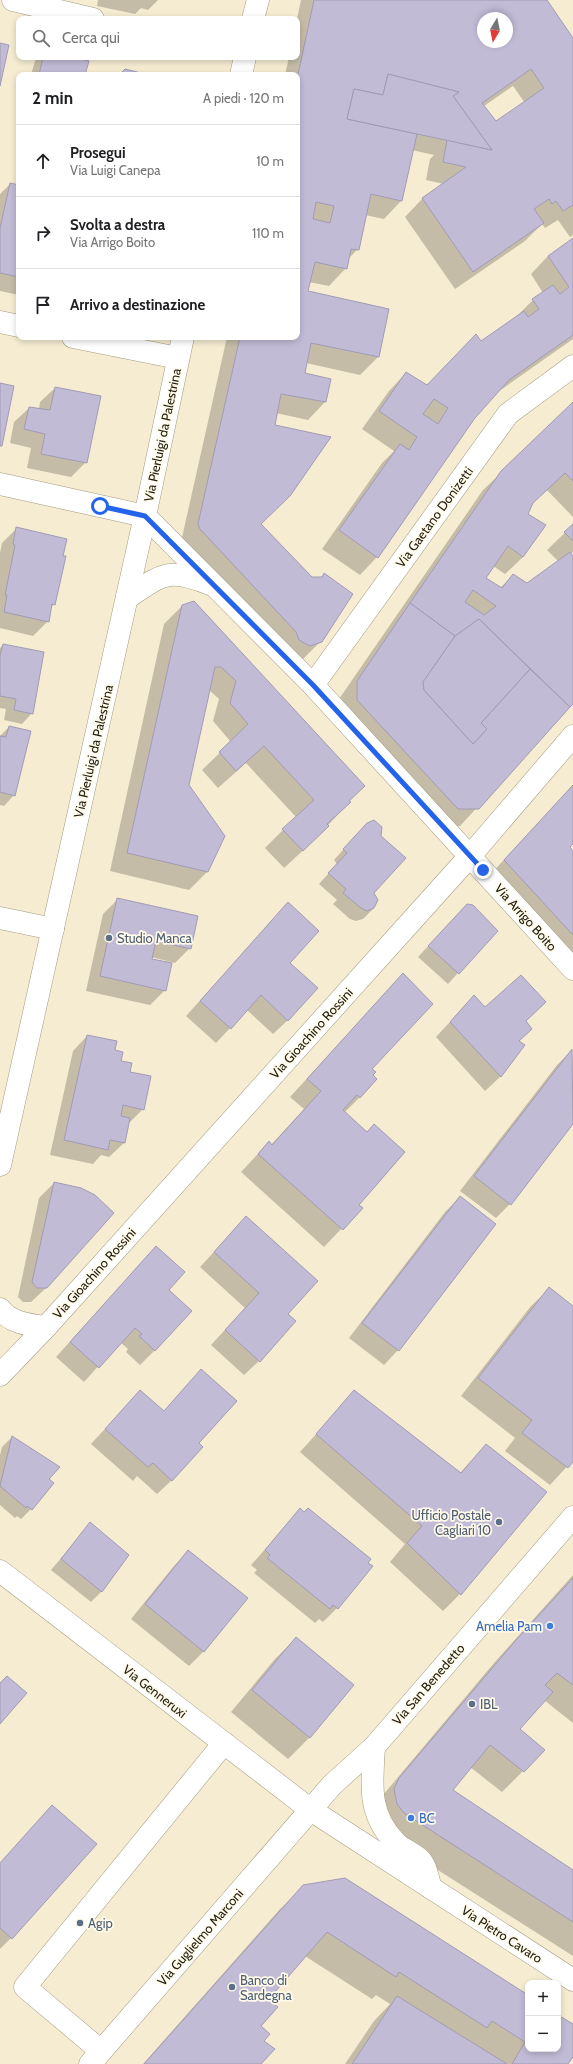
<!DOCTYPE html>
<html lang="it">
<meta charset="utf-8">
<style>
:root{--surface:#fff;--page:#f6f6f6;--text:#202124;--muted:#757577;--line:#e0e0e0}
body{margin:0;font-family:Cabin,sans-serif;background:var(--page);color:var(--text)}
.controls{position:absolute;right:12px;bottom:12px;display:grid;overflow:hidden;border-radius:8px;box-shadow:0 2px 6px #0003}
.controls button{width:36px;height:36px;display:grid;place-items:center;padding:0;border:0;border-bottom:1px solid var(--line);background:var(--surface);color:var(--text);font:20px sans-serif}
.compass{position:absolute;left:477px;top:12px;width:36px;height:36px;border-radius:50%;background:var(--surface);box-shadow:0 2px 6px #0003;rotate:190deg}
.stop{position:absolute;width:12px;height:12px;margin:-9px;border:3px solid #2563eb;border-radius:50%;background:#fff}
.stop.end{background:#2563eb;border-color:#fff;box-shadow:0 1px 4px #0008}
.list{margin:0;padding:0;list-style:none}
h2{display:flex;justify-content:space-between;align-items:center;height:52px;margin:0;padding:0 16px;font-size:17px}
h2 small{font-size:13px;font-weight:400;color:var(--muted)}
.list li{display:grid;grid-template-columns:26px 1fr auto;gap:12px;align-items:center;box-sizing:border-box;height:72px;padding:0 16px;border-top:1px solid var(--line)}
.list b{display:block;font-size:15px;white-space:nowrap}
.list p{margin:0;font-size:13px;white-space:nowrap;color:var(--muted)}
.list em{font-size:13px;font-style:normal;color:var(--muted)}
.icon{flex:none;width:22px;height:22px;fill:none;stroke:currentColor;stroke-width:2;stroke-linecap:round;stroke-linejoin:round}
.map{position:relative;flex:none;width:573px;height:2064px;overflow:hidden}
.search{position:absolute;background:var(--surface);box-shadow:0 2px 6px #0003;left:16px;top:16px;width:284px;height:44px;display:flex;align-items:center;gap:10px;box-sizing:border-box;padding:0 14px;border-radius:8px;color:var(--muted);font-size:15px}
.panel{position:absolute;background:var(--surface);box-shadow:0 2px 6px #0003;left:16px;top:72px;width:284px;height:268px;border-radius:8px}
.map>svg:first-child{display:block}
.shadow{fill:#0003;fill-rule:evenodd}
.building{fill:#c2bbd6;stroke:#a19bb5;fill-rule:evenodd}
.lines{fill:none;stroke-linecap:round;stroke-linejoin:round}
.minor-casing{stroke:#a39b81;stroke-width:23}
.major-casing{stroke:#a39b81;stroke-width:23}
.minor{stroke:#fff;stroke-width:22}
.major{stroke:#fff;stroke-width:22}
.route{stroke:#2563eb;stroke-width:5}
.service-dot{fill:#5c6f8a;stroke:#fffae9;stroke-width:1.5}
.shop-dot{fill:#3f7fe0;stroke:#fffae9;stroke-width:1.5}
.labels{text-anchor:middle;stroke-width:3.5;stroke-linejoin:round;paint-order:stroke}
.street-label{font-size:13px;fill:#211e13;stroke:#fffae9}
.service-label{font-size:13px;fill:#4e5e75;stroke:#fffae9;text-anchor:start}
.shop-label{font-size:13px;fill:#366cbe;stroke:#fffae9;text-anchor:end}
</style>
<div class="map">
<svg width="573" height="2064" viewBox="0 0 573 2064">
<rect width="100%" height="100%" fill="#f5ecd1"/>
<g class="shadow">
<polygon points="98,0 158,0 148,10 141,8 135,14 97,6"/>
<path d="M301 0H545L573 39V235L570 237 558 220 545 228 542 224 525 241 455 289 405 217 422 199 444 184 426 180 430 159 434 155 412 150 401 201 384 219 365 215 358 249 348 259 346 268 329 286 309 282 307 292 388 310 378 357 360 375 306 363 304 374 330 379 325 402 308 420 276 413 260 524 312 578H320L324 575 321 641 303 659 296 663 181 542 227 337H297V75H285L289 57H297V19ZM483 18H507V42H483ZM513 86 525 103 496 122 484 106Z"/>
<polygon points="39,57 70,57 84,75 31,75 35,61"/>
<polygon points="10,184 19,186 19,295 0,291 0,194"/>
<polygon points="573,239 573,339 495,394 474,417 377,557 360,575 322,549 382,463 394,451 362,429 389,391 406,373 427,386 481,342 515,318 533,300 543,293 531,274 548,256"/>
<polygon points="55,388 86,462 71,477 27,468 31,448 10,443 14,422 29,408 39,409 40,402"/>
<polygon points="573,404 573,517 546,489 532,503 526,515 523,557 505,574 493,566 485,578 500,588 513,575 528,584 559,562 547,550 573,525 573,552 571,554 573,557 573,704 460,826 440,826 339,699 483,490"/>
<polygon points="17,528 54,604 51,608 48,621 33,636 0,628 0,553 2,543"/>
<polygon points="182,606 350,802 310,844 284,868 265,848 296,817 246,763 218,788 202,770 231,742 213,721 219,699 209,690 188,786 207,872 189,890 110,871 164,624"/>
<polygon points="3,645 32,713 22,724 4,720 6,709 0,708 0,648"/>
<polygon points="9,727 14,795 4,806 0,805 0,736"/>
<polygon points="573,785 573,842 568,847 573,852 573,971 487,878"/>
<polygon points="356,835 373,893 374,908 363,919 356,921 350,919 333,904 337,900 319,884 337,864 334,860"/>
<polygon points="118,899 190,948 175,963 151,957 165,990 150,1005 86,991 103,914"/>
<polygon points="457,915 496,931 448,984 418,957"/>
<polygon points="274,918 288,963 288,1020 273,1034 247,1010 216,1043 186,1016"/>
<polygon points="403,974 371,1069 360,1097 344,1113 357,1205 361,1208 324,1247 241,1172 269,1142 271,1145 304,1109 290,1097"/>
<polygon points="485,1009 525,1022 531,1029 519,1041 524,1045 500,1077 485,1091 436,1037 460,1011"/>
<polygon points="87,1036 114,1051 128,1073 143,1109 128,1124 124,1143 109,1157 101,1155 93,1164 50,1155 73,1051"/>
<polygon points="572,1050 573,1123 510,1204 496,1218 460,1191 557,1065"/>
<polygon points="54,1183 46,1288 31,1302 23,1302 18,1297 39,1198"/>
<polygon points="460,1197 398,1350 384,1365 349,1338 445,1212"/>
<polygon points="246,1217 287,1314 259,1361 244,1375 211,1345 245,1308 200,1267"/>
<polygon points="156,1247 168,1290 155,1350 140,1365 126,1352 128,1349 120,1342 84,1382 56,1357"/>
<polygon points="549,1289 573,1307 573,1460 550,1485 505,1451 515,1438 461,1396 531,1306"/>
<polygon points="201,1371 197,1443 172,1480 157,1494 137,1476 133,1481 91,1444 140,1391 163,1412"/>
<polygon points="354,1392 460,1473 486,1445 460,1594 443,1611 390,1562 405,1544 300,1452"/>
<polygon points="12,1437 48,1480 31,1509 21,1519 17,1516 15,1518 0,1505 0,1455 2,1447"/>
<polygon points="300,1510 337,1608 323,1622 319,1619 315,1623 254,1573 257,1570 251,1565"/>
<polygon points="90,1524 128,1555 101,1592 91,1602 51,1570"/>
<polygon points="188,1552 246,1598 203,1652 189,1666 131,1619 174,1566"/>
<polygon points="573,1575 573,1723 544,1700 519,1729 523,1771 502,1792 470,1767 451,1790 573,1871 573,1956 383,1835 378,1801 494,1663"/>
<polygon points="296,1638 353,1685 309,1738 288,1759 231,1712 275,1659"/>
<polygon points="52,1806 11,1938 0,1949 0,1863"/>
<polygon points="304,1886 528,1997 528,2049 558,2049 558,2016 573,2025 573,2055 567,2064 345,2064 374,2021 390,2004 376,1995 372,1999 305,1956 267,2000 260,2026 263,2041 260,2064 143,2064 280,1909"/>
</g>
<g class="building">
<path d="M314 0H547L573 38V205L563 211 556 201 552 204 549 199 534 209 544 223 473 272 422 198 466 167 443 162 447 140 492 150 453 96 459 92 388 74 383 95 354 89 347 119 417 134 402 201 371 194 359 250 351 249 347 269 315 262 308 291 389 309 379 357 311 343 305 373 331 379 326 402 281 394 275 425 331 437 290 496 261 524 312 577H322L324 573 353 594 322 642 310 646 299 640 296 632 200 529 198 524 240 337H297V79ZM483 18H507V42H483ZM531 69 544 88 496 121 482 103ZM316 202 334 206 330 223 313 219Z"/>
<polygon points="0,43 9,45 0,86"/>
<polygon points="43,57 74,57 89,61 85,75 39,75"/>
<polygon points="125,69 149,75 119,75"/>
<polygon points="388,74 459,92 453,96 492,150 347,119 354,89 383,95"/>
<polygon points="10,183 19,185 19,277 0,273 0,228"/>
<path d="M573 238V335L509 380 475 418 378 558 339 530 400 444 409 450 417 437 379 411 406 372 427 385 476 334 481 341 524 311 528 317 539 309 532 299 553 285 560 294 569 287 548 256ZM434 399 448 408 438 424 423 414Z"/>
<polygon points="0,383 14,386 2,446 0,446"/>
<polygon points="55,387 101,396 87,463 41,454 45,434 24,429 29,407 50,410"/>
<path d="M573 402V481L565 473 533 503 528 514 546 525 523 557 508 546 486 578 502 588 513 574 527 583 570 552 573 556V704L570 707 479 619 455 636 410 603 501 471ZM473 590 496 606 484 615 465 602Z"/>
<polygon points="573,524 573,541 564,532"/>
<polygon points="16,527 67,539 63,556 66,556 55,605 52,604 49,622 4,612 7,595 5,595 15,545 13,544"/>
<polygon points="194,601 365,786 349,801 351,802 327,824 329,826 303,851 282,829 314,800 264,746 236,771 219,752 248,724 230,703 236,681 221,667 215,667 189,785 225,836 208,872 127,853 182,605"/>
<polygon points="410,603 455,636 423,682 424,690 473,744 487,729 481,723 530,669 570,707 479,809 458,809 357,700 357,681"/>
<polygon points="479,619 530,669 481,723 487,729 473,744 424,690 423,682 455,636"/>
<polygon points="3,644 44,652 33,714 14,710 16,699 0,696 0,656"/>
<polygon points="9,726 31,731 15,796 0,792 0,736 6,737"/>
<polygon points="573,785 573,844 570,847 573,851 573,935 504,860"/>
<polygon points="374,820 382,827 381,836 406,858 374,893 378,900 374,908 367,911 361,908 343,893 346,889 328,873 347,853 343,849 367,823"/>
<polygon points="117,898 198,916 191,949 156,941 152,959 172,963 166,991 100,976"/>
<polygon points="288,902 319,931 290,963 318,988 288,1021 261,995 231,1029 200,1001"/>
<polygon points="467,904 473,905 498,931 459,974 428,946"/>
<polygon points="403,973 433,1004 372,1069 376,1072 373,1075 377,1079 360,1098 357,1095 343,1110 367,1132 374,1124 405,1152 359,1205 363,1208 343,1230 258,1154 269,1141 272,1145 321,1091 307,1079"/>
<polygon points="521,975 546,1002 526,1021 532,1029 519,1041 525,1045 501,1077 450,1022 474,995 485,1007"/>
<polygon points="87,1035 117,1041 115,1050 123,1052 121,1061 132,1063 130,1072 151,1076 144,1110 123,1105 121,1116 130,1118 125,1143 110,1140 108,1150 64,1140"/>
<polygon points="572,1049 573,1124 511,1205 474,1176"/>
<polygon points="54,1182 81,1188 95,1195 114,1213 47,1288 37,1288 32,1282"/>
<polygon points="460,1196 496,1224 399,1351 362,1323"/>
<polygon points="246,1216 318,1281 288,1314 296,1321 260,1362 225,1330 259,1293 214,1252"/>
<polygon points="156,1246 185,1272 169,1290 192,1311 155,1351 139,1336 142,1334 135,1328 99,1368 70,1342"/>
<polygon points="549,1287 573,1306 573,1462 568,1468 522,1433 532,1420 478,1378"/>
<polygon points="201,1369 237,1401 199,1443 203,1447 172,1481 153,1463 148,1467 105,1429 140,1390 164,1411"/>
<polygon points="354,1390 461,1473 486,1444 547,1492 461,1595 407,1543 422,1526 316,1434"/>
<polygon points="12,1436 60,1467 49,1479 54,1483 32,1510 27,1506 26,1508 0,1486"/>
<polygon points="300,1508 304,1512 308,1508 371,1559 368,1563 373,1566 338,1609 333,1605 330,1609 267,1558 270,1555 265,1550"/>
<polygon points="90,1522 129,1555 102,1592 61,1559"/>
<polygon points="188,1550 248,1598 204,1652 145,1604"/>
<polygon points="573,1578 573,1685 557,1673 545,1685 553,1692 520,1729 545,1750 524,1772 490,1745 453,1790 573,1870 573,1922 404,1813 397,1804 394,1789 399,1778 516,1640"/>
<polygon points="296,1637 354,1685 310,1738 252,1690"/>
<polygon points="7,1676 27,1693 0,1724 0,1683"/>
<polygon points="52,1805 97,1844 12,1939 0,1928 0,1863"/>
<polygon points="345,1878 528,1995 528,2049 558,2049 558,2015 573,2024 573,2057 568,2064 512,2064 525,2042 492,2021 487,2028 399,1972 396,1977 327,1932 268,2000 278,2007 261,2026 270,2034 264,2041 275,2049 261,2064 144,2064 303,1885"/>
<polygon points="397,1996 507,2064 352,2064"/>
</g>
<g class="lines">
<defs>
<g id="minor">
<polyline points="13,0 93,19"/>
<polyline points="253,19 258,0"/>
<polyline points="241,75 245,57"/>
<polyline points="0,322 19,326"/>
<polyline points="73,337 178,358"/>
<polyline points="0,484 145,516"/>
<polyline points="145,516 313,685 573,969"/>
<path d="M127 598C163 574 167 567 210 584"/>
<polyline points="313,685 508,414 573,366"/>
<polyline points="0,918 53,929"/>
<polyline points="0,1165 145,516 183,337"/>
<path d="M0 1309C10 1323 30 1325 46 1327"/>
<polyline points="0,1375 46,1327 470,856 573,736"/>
<polyline points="0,1571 311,1810 573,1980"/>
<path d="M374 1747C372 1783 367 1813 395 1842 402 1850 415 1853 422 1862 427 1868 428 1881 431 1888"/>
<polyline points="101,2051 25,1987 224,1743"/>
</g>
<polyline id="major" points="90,2064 332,1785 374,1747 573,1517"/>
</defs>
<use href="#minor" class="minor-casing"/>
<use href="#major" class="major-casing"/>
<use href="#minor" class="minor"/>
<use href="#major" class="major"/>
</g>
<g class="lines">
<polyline class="route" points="100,506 145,516 313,685 483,870"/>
</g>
<g class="service-dot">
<circle cx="109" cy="938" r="4"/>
<circle cx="499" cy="1522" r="4"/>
<circle cx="472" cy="1704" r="4"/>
<circle cx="80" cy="1923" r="4"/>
<circle cx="232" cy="1987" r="4"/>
</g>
<g class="shop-dot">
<circle cx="550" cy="1626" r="4"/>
<circle cx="411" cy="1818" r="4"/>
</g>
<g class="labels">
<g class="street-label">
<text transform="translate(162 435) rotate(-78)" y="5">Via Pierluigi da Palestrina</text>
<text transform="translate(434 517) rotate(-54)" y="5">Via Gaetano Donizetti</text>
<text transform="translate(93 751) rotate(-77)" y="5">Via Pierluigi da Palestrina</text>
<text transform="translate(526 917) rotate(48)" y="5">Via Arrigo Boito</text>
<text transform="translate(311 1033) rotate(-48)" y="5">Via Gioachino Rossini</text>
<text transform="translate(94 1273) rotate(-48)" y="5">Via Gioachino Rossini</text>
<text transform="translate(428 1684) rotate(-49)" y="5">Via San Benedetto</text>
<text transform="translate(155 1691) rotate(38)" y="5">Via Genneruxi</text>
<text transform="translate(502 1934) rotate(33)" y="5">Via Pietro Cavaro</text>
<text transform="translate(200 1937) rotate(-49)" y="5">Via Guglielmo Marconi</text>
</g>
<g class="service-label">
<text x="117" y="943">Studio Manca</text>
<text x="491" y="1520" text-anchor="end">Ufficio Postale<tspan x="491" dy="15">Cagliari 10</tspan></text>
<text x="480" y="1709">IBL</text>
<text x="88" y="1928">Agip</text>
<text x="240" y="1985">Banco di<tspan x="240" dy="15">Sardegna</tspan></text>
</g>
<g class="shop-label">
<text x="542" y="1631">Amelia Pam</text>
<text x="419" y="1823" text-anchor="start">BC</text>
</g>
</g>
</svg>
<div class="controls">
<button>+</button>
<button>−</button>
</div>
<svg class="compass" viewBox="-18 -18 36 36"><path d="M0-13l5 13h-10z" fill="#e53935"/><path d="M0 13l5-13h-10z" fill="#757577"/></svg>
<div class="stop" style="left:100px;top:506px"></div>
<div class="stop end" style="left:483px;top:870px"></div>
<div class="search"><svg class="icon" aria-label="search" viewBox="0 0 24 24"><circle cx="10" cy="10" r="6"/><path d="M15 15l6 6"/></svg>Cerca qui</div>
<section class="panel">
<h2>2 min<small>A piedi · 120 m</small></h2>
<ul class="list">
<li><svg class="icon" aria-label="ahead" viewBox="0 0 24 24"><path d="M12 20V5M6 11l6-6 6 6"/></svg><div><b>Prosegui</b><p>Via Luigi Canepa</p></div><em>10 m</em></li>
<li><svg class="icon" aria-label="right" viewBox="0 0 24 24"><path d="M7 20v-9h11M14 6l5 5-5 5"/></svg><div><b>Svolta a destra</b><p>Via Arrigo Boito</p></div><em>110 m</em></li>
<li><svg class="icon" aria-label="arrive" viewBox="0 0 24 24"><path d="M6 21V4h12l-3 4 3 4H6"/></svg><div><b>Arrivo a destinazione</b></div></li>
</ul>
</section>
</div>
